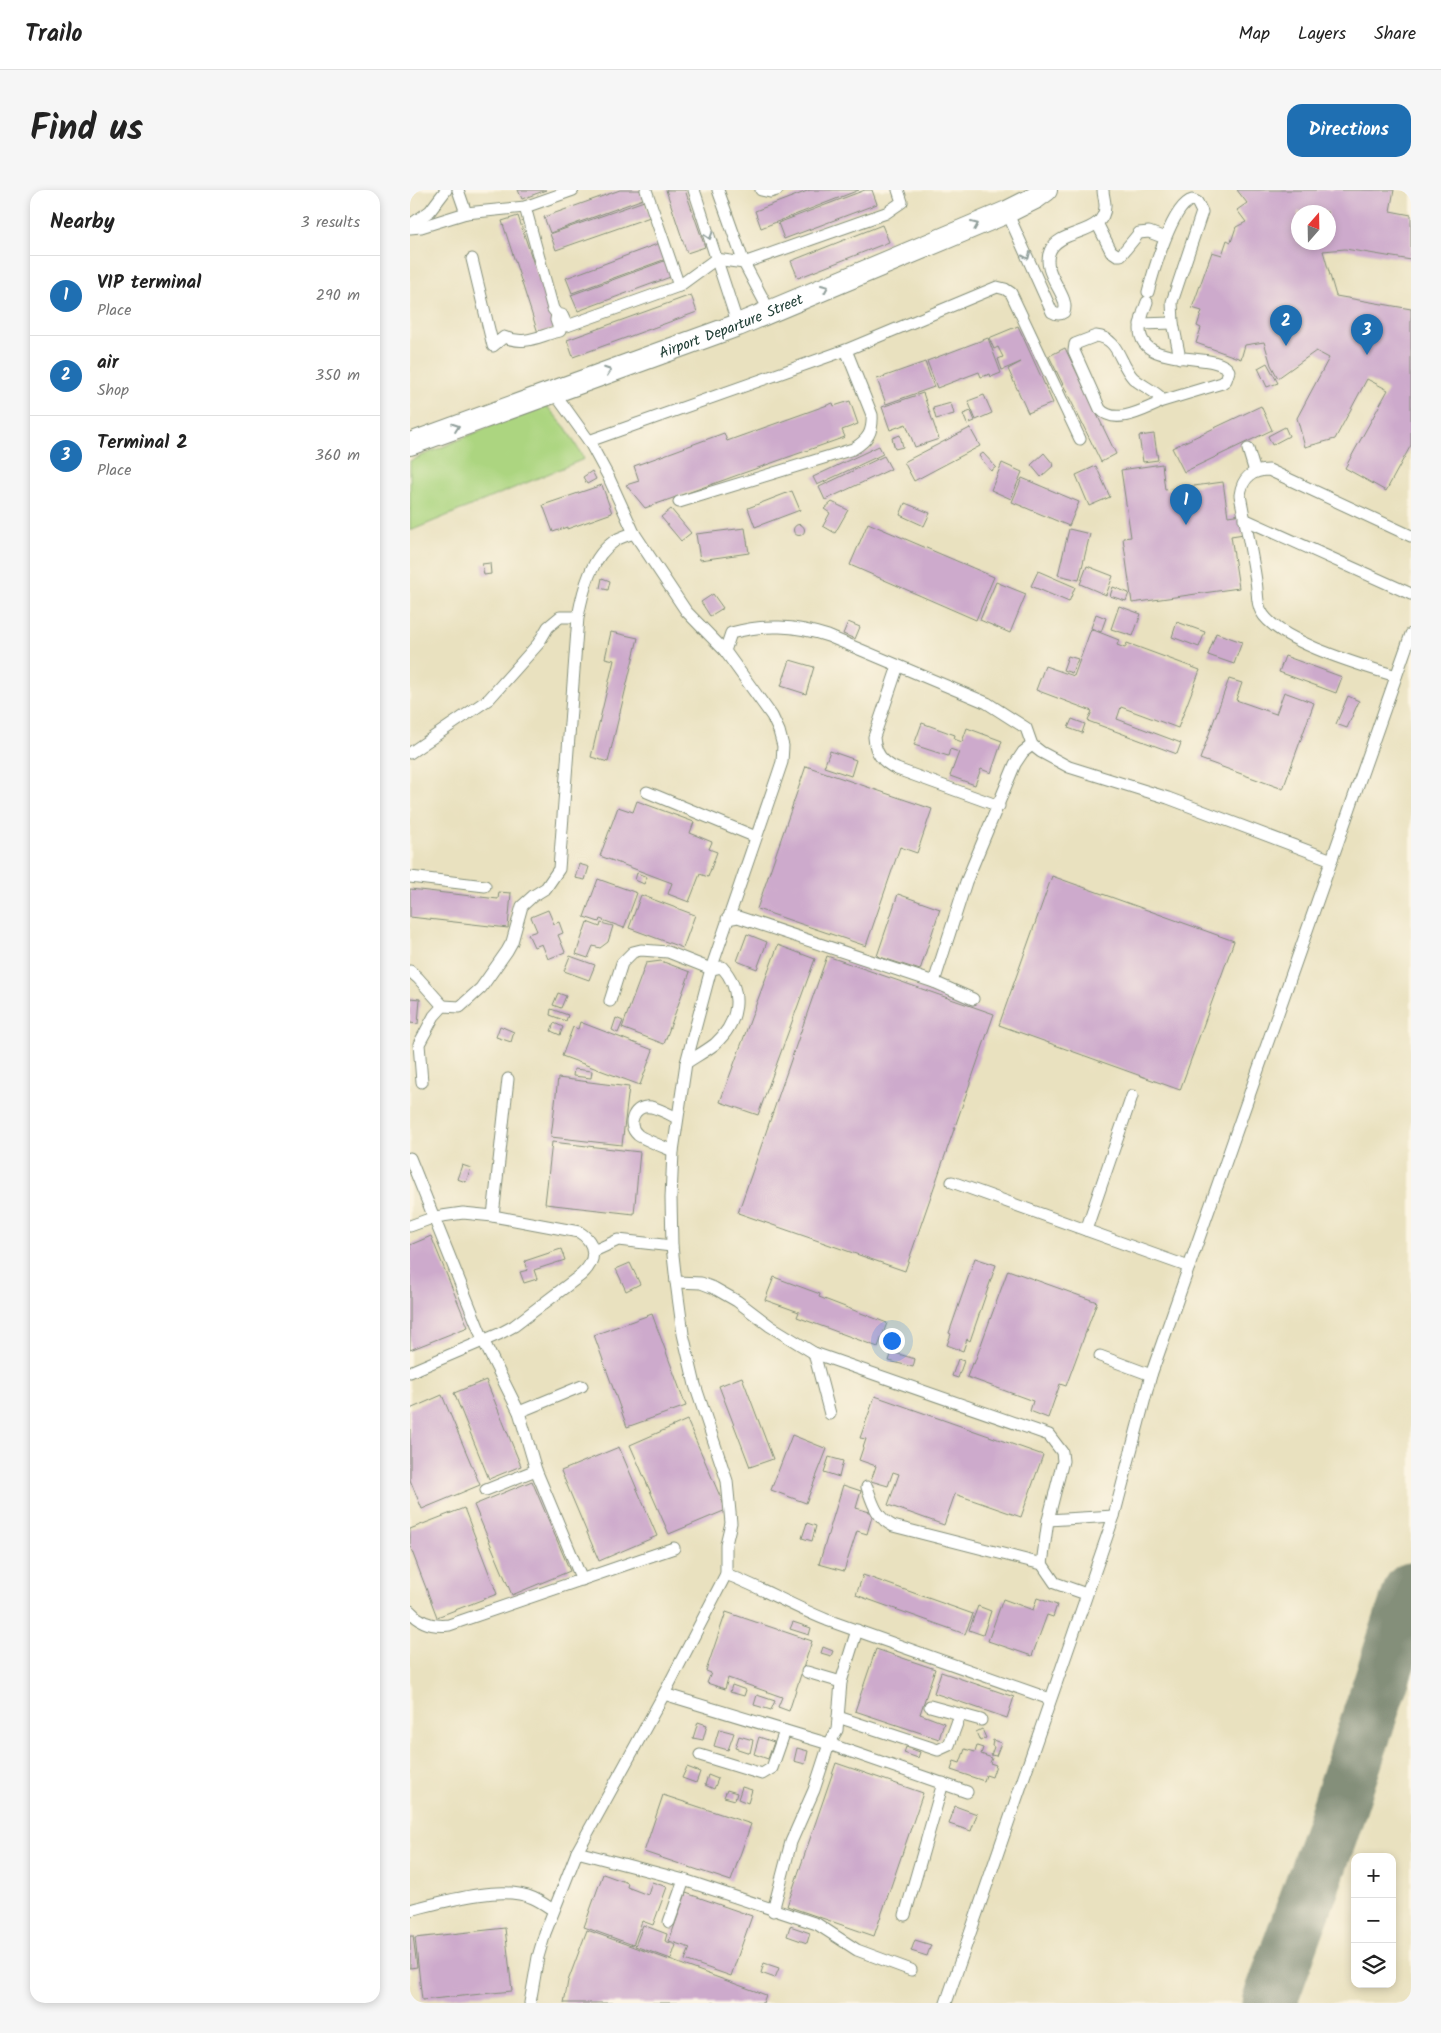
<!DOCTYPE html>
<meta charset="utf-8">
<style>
:root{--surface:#fff;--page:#f6f6f6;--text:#222;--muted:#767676;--line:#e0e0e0;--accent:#1f6fb2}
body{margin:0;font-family:Kalam,sans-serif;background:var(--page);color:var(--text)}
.controls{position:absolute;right:15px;bottom:15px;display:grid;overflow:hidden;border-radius:10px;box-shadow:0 2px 8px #0003}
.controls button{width:45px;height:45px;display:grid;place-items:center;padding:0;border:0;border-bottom:1px solid var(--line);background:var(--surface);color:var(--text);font:25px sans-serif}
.compass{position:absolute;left:881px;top:15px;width:45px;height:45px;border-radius:50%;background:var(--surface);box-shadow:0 2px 8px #0003;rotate:20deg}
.you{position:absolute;left:481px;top:1150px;width:18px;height:18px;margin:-12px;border:4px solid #fff;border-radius:50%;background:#1a73e8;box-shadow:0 0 0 8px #1a73e833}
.badge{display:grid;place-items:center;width:32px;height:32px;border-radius:50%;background:var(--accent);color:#fff;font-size:16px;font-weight:700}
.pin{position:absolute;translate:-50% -41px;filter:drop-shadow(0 1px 2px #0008)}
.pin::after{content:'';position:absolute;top:26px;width:18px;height:15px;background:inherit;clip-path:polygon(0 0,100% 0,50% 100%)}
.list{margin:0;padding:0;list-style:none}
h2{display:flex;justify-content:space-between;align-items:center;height:65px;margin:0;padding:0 20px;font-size:21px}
h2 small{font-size:16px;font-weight:400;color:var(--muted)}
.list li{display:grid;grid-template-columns:32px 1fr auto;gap:15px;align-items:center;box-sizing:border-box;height:80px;padding:0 20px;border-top:1px solid var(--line)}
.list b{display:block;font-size:19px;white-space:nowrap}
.list p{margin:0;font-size:16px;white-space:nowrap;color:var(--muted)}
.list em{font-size:16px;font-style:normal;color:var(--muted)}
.icon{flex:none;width:28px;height:28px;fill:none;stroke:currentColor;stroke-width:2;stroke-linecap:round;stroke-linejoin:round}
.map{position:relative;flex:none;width:1001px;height:1813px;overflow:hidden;border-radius:15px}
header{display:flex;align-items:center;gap:30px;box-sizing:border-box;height:70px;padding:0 25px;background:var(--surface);border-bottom:1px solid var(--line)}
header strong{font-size:24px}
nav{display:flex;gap:28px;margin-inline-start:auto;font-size:18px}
.intro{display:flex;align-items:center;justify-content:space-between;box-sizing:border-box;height:120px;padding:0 30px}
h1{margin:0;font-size:35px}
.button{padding:12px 22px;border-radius:15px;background:var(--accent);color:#fff;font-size:18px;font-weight:700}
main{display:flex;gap:30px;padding:0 30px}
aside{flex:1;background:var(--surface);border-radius:15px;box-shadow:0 2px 8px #0003}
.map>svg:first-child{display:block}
.green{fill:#acd580;stroke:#66895a}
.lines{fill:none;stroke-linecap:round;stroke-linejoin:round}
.taxiway{stroke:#848f7a;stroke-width:55}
.building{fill:#cdaacc;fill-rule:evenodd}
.service-casing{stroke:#848f7a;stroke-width:13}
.minor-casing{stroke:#848f7a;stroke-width:24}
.service{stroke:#fff;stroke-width:11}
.minor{stroke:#fff;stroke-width:22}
.oneway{stroke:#8f9e9a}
.labels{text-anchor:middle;stroke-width:5;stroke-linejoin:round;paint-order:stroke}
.street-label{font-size:15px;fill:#1f3d34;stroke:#fcf5e5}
</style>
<header>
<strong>Trailo</strong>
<nav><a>Map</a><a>Layers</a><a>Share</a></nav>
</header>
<div class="intro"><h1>Find us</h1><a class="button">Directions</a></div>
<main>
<aside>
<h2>Nearby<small>3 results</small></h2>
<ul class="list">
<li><span class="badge">1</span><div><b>VIP terminal</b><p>Place</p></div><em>290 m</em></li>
<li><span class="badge">2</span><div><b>air</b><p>Shop</p></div><em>350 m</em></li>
<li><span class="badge">3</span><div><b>Terminal 2</b><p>Place</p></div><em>360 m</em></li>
</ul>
</aside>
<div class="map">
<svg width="1001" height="1813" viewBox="0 0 1001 1813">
<rect width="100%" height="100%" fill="#fcf5e5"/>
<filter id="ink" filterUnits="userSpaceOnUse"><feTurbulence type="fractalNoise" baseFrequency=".02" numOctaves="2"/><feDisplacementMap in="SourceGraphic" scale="10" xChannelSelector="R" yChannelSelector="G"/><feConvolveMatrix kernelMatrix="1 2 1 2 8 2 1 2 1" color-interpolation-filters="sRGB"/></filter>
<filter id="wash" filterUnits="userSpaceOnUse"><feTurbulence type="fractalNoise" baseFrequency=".0096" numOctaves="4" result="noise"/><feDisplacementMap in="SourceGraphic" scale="20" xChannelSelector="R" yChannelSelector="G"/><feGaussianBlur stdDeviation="1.12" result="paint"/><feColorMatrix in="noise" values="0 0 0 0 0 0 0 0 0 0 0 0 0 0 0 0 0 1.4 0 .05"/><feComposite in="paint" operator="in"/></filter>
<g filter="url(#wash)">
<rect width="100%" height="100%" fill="#e9e1bf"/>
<polygon class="green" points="134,213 156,238 174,269 0,341 0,271"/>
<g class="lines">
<polyline class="taxiway" points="859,1813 921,1643 1001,1400"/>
</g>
<g id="blocks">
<g class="building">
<polygon points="108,0 136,0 112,9"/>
<polygon points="210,0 230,0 233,9 140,43 134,27"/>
<polygon points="256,0 275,0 295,57 277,63"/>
<polygon points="400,0 449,0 351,38 345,21"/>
<polygon points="455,0 462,0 467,14 374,49 368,33"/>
<path d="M827 0H984L980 21 1001 25V70L935 59 913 61 926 106 1001 119V255L976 301 935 278 978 200 957 189 925 249 895 257 887 228 919 168 906 161 868 188 861 175 854 152 835 155 831 169 786 153 791 138 787 136 792 121 782 118 802 62 812 65 817 50 821 52 826 37 836 32 827 20 837 13ZM888 22H918V52H888Z"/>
<polygon points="234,11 240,27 146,60 140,44"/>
<polygon points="108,26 145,138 128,143 92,31"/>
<polygon points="472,35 479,52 388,88 381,71"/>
<polygon points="250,53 256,69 162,103 156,88"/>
<polygon points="257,70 263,86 168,121 161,105"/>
<polygon points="281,105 287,122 163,167 157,150"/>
<polygon points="608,136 643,213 618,223 598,179 611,172 592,180 588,169 593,167 588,157 584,159 579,148"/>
<polygon points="578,148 591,183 581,187 580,184 571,187 569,182 527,198 517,171"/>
<polygon points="655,158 706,264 691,272 639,166"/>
<polygon points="515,172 524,197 476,214 467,189"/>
<polygon points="857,173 868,193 857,197 848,178"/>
<polygon points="513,203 529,249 505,257 496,234 480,240 472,217"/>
<polygon points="574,205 582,223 566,230 558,211"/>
<polygon points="440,211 448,234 432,240 435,247 235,318 216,295 229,291 224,276 314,243 317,251 423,213 424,216"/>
<polygon points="541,213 544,224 526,229 523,218"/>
<polygon points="851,216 862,240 774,282 762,258"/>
<polygon points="561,221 565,231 557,234 553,224"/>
<polygon points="875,237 879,246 862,255 858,246"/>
<polygon points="560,238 570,256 504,291 494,272"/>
<polygon points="744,244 748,270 733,272 729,246"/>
<polygon points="490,245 493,257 485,259 482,248"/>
<polygon points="469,256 473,264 407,295 403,287"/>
<polygon points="573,263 586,277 581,281 569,266"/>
<polygon points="634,263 644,275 631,287 621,275"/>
<polygon points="474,266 481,279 415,310 409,297"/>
<polygon points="592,273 612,282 601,309 581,300"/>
<polygon points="752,274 755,300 813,292 818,326 831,324 834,344 821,346 829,398 722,413 713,348 721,347 711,280"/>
<polygon points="686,276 700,307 679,316 666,285"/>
<polygon points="182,281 186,289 177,294 173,287"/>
<polygon points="612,288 669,312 659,336 602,312"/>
<polygon points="192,295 202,323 157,339 157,337 143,342 133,315"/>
<polygon points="382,301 390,320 345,337 338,318"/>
<polygon points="422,312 438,320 425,343 413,336 420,323 414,319"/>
<polygon points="495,313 520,323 514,336 490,325"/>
<polygon points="261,319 281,343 271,351 251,327"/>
<polygon points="458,333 584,387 566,430 440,375"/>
<circle cx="389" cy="340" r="5.5"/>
<polygon points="335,338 339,363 290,370 286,344"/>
<polygon points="659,339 680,344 669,390 648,385"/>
<polygon points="80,373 81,384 74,385 72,374"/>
<polygon points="677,376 703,386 696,405 670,394"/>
<polygon points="628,381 665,397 659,412 621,396"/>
<polygon points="192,388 200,391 198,400 190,398"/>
<polygon points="586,392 616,404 600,443 570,430"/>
<polygon points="703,397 719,403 716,411 700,406"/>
<polygon points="303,404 313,418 300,426 291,412"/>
<polygon points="709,416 731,424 723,446 701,439"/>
<polygon points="686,424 696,428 691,442 681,438"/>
<polygon points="438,432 450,437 445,449 433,444"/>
<polygon points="767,432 795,442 789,457 762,447"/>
<polygon points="681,439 709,450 707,455 715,458 717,453 790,480 768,538 711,517 707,529 771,553 767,564 678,531 682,521 626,500 635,476 664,486"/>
<polygon points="201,442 228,448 198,572 181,567 204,470 195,468"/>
<polygon points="806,443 832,452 824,474 798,465"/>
<polygon points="658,466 668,469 662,483 653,480"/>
<polygon points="875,466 932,487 926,503 869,482"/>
<polygon points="380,470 404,477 396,504 371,496"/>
<polygon points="819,489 832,493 826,510 866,524 874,502 904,513 873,599 790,569"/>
<polygon points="938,506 949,511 937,538 926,534"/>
<polygon points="662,529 675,534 672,543 658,538"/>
<polygon points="512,533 545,545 544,549 552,552 557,538 592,551 581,583 571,579 565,595 540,586 549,562 540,559 538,566 504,555"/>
<polygon points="420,561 446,570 441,586 414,577"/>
<polygon points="396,576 522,619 507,663 490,657 456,756 347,719"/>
<polygon points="227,611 284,632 280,643 302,652 299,659 307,662 298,687 290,684 279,712 258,704 262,693 190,666 208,617 223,622"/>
<polygon points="169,674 179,677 175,690 165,688"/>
<polygon points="227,683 237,687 234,694 225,690"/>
<polygon points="642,686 824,751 770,900 589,835"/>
<polygon points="188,689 227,703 214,738 190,729 189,732 174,727"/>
<polygon points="0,699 88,709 89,702 101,703 98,738 0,727"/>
<polygon points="488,704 530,719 510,780 467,766"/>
<polygon points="231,705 285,725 273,758 219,738"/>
<polygon points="138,720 144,734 149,732 153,743 148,745 155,762 138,769 132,754 124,757 118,744 127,741 121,727"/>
<polygon points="177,732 190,737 191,733 203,736 198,752 190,758 183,756 178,768 166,764"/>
<polygon points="337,744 357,752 347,779 327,771"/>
<polygon points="368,755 405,769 348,925 310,912"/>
<polygon points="160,766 185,775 179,790 154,781"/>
<polygon points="417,766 584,824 495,1081 328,1023"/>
<polygon points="251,771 280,782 254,854 212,838 236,773"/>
<polygon points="148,803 156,806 151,818 143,815"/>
<polygon points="0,808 10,809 8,834 0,833"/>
<polygon points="141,819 158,825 156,831 140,825"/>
<polygon points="206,828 213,831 208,843 202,840"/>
<polygon points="170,832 243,860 230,895 152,866 163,837 168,839"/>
<polygon points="144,833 153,837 150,845 141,841"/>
<polygon points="90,836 104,842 101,852 86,847"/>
<polygon points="164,879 182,881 181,888 163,886"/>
<polygon points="148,888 219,897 212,955 141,947"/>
<polygon points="142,952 230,962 224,1024 135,1014"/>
<polygon points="52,975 61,978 56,992 47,989"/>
<polygon points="21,1046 58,1137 0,1160 0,1055"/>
<polygon points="151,1059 155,1070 124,1080 127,1089 114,1093 110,1082 118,1080 115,1071"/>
<polygon points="565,1068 586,1075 560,1151 557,1149 553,1161 537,1155 541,1144 539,1143"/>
<polygon points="220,1073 230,1094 216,1101 206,1079"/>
<polygon points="598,1080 687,1112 656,1196 650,1194 638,1228 620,1221 623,1211 557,1187 562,1173 564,1174"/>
<polygon points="364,1087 410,1104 409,1107 477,1133 468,1157 387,1127 389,1122 355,1110"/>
<polygon points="242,1124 276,1216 217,1237 184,1145"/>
<polygon points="482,1162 505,1169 503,1177 479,1171"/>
<polygon points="548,1169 554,1171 548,1188 542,1186"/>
<polygon points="332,1187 363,1269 340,1277 309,1196"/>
<polygon points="76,1190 111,1276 79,1289 44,1203"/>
<polygon points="32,1205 70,1295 12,1319 0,1290 0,1219"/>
<polygon points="465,1206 633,1265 611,1327 545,1304 534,1335 478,1315 489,1284 483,1282 478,1296 461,1291 466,1276 449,1270 456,1249 450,1248"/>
<polygon points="277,1230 316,1320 259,1344 220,1255"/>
<polygon points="382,1245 417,1259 396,1313 361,1300"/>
<polygon points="209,1257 247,1346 189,1371 151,1281"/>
<polygon points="419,1267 433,1271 429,1287 414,1282"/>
<polygon points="122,1291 160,1381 102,1405 64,1315"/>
<polygon points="433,1295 451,1301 446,1318 463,1323 457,1344 447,1341 434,1381 409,1374"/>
<polygon points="54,1318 87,1404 27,1427 0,1356 0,1339"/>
<polygon points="397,1333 406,1336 402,1351 392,1348"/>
<polygon points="453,1385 563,1424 555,1444 446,1405"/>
<polygon points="627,1408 647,1415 643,1427 637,1425 622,1466 578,1451 593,1409 623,1420"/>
<polygon points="568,1416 581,1421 573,1445 559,1440"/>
<polygon points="316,1422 402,1451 379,1521 368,1517 372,1507 318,1488 315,1499 297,1493 301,1483 296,1481"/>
<polygon points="383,1432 401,1438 399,1445 380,1439"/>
<polygon points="413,1457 423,1461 421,1466 411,1463"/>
<polygon points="466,1459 525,1479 510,1524 534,1533 529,1549 445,1521"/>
<polygon points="531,1482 604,1507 597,1528 524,1503"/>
<polygon points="322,1495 336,1500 334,1506 320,1502"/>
<polygon points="347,1505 365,1511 361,1520 344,1515"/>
<polygon points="288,1532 297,1535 293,1550 283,1548"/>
<polygon points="309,1539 324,1543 318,1560 304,1556"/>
<polygon points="572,1539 576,1548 570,1551 566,1542"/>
<polygon points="329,1546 343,1550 340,1563 325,1558"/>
<polygon points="349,1547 364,1552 358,1569 344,1564"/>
<polygon points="583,1550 591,1553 586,1566 581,1565 584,1557 582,1556"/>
<polygon points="567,1556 573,1558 571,1564 582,1568 580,1573 586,1575 582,1587 576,1585 574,1591 541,1580 544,1571 550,1573 555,1559 565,1562"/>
<polygon points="496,1557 510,1562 508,1568 494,1563"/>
<polygon points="387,1558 398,1561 395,1574 384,1571"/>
<polygon points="426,1573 513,1603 464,1746 377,1716"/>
<polygon points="277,1577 290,1582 286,1593 272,1588"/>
<polygon points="298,1585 308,1589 304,1599 295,1595"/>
<polygon points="332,1597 342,1600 338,1613 328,1609"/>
<polygon points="317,1600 327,1603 325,1610 314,1607"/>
<polygon points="253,1605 341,1634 321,1691 234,1662"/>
<polygon points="545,1616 567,1624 561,1641 539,1634"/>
<polygon points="193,1684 218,1693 217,1697 238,1705 242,1692 257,1697 243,1735 232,1731 223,1755 174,1737"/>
<polygon points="276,1703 342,1726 321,1786 275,1770 280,1758 259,1751"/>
<polygon points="233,1735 257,1744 255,1751 266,1755 261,1769 225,1756"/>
<polygon points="380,1736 400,1743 397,1753 377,1746"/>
<polygon points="95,1738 102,1801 12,1810 5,1748"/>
<polygon points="177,1740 356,1805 353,1813 154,1813 158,1791"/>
<polygon points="0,1746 3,1746 7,1777 0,1778"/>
<polygon points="505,1750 521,1755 517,1766 501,1761"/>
<polygon points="354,1773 369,1778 365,1788 351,1783"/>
</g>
</g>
</g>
<g filter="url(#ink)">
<use href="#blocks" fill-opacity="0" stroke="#848f7a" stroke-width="1"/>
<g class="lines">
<defs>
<g id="service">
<polyline points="48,0 56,23"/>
<polyline points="236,0 269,96"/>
<polyline points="284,0 328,135"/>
<polyline points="308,0 334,73 360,122"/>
<polyline points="351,0 360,2 367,0"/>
<polyline points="115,17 143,119 147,124 152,125 157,136 269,96 306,69 334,73 476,23 492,12 488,0"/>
<path d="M597 22 642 122C647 125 650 125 654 122 661 106 630 83 640 61 650 38 696 46 695 15 695 10 693 5 693 0"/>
<polyline points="687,33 701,61 707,65 711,65 729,43 739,42 755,48"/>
<polyline points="0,35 20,21 36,0"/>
<polyline points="0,38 11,37 56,23 115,17 163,0"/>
<path d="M62 69 83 156 94 147C116 156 130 145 150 141L146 130 147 124"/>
<path d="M738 102C743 83 762 15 782 10L787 12 792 22 762 112 763 133 770 168"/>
<path d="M737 112C734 120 730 130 730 139 730 180 807 160 819 181L816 190 812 193 749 212"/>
<polyline points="730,134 763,133"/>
<path d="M686 146C709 148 709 173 723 188 731 195 741 199 749 206L747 214C731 221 704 235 690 219L664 161 665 154Z"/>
<polyline points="179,251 436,160 587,97 595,99 601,103 670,249"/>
<polyline points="838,259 845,282"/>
<path d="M269 312 443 259C458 250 463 242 462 225L436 160"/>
<polyline points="834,329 1001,404"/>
<path d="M315 461 321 443C355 434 384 435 418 446L577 513 616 538 622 555 631 562 659 577 758 608 922 670"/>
<path d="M488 476 464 547C465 563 472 572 487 579L589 616"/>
<path d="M986 486C954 476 866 451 851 421 846 412 848 401 846 391 842 362 835 333 830 305 832 288 842 280 859 280L1001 346"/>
<polyline points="0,563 79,509 128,454 138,437 150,427 168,427"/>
<polyline points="237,602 346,647"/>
<polyline points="0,687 75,696"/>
<polyline points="317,729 328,727 524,792 563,809"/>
<polyline points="0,781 8,788 33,816"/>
<polyline points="524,792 556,692 605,574 613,562 622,555"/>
<path d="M200 811 212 773 223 762 231 760 258 762 301 779 312 777C334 802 329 832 305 854 296 861 285 867 276 873"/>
<path d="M12 892 9 854 24 826 33 816 50 817 71 798 97 761 102 752 112 716 123 706 136 698 149 679 168 427C173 400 181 366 206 350 211 347 218 345 224 343"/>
<path d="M263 961C256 958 231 948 228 945 215 934 225 914 241 917 250 919 259 924 267 928"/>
<polyline points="0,968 74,1152 109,1222 126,1280 172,1390"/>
<polyline points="542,992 779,1077"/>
<polyline points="83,1026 98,889"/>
<path d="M0 1036 25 1027 53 1023 83 1026 169 1042C187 1053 187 1071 171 1085L104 1136 89 1144 0 1182"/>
<polyline points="676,1040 722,906"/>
<polyline points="184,1061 208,1050 262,1056"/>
<polyline points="266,1092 291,1093 304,1098 327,1111 360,1136 404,1163 639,1245 652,1262 653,1271 638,1330 632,1374"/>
<polyline points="404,1163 420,1224"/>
<polyline points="690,1166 741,1185"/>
<polyline points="109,1222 172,1196"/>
<path d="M457 1297C463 1314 466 1327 483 1336L632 1374 645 1393 676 1404"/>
<polyline points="76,1300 126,1280"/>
<polyline points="638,1330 704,1326"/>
<path d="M316 1384C350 1397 382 1416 417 1430L640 1509"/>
<path d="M0 1421C10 1433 24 1437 39 1435L264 1358"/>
<polyline points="397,1482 431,1492"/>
<polyline points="254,1504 419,1554 557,1602"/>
<polyline points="520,1516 571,1530"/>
<polyline points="428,1527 528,1560 539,1555 550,1525"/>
<polyline points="290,1565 352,1584 362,1578 375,1541"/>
<polyline points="167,1662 274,1690 407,1734 447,1760 501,1780"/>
<path d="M0 1720C32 1712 92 1694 123 1708 130 1711 137 1716 143 1720"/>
<polyline points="363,1721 381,1652 404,1600 419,1554 427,1540 431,1492 447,1440"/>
<polyline points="495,1725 533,1593"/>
<polyline points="259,1732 274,1690"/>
<polyline points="120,1813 128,1767 135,1743 167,1662 254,1504 316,1384 316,1354 321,1333 317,1291 285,1195 273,1144 266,1092 262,1056 261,1008 263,961 276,873 301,779 367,587 372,572 373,556 369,541 362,526 315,461 276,421 224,343 198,286 179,251 143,201"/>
<polyline points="536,1813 704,1326 741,1185 1001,444"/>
</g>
<g id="minor">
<path id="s1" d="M0 254 328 135 597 22 625 8 636 0"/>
</g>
</defs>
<use href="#service" class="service-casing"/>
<use href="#minor" class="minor-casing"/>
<use href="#service" class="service"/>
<use href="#minor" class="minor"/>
</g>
<defs><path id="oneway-chevron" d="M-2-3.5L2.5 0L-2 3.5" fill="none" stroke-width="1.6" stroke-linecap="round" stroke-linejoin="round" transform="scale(1.25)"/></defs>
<g class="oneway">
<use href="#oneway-chevron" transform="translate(565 35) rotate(-23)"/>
<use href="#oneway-chevron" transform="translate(299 46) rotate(72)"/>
<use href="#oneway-chevron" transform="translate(617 66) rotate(66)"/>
<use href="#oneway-chevron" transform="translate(415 98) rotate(-23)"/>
<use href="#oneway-chevron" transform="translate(198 181) rotate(-20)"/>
<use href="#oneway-chevron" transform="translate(46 237) rotate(-20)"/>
</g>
</g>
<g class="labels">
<g class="street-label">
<text dy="5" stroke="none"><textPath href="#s1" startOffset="342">Airport Departure Street</textPath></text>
</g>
</g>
</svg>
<div class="controls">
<button>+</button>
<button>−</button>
<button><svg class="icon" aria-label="layers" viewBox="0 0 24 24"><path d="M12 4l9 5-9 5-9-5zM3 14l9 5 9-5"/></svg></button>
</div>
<svg class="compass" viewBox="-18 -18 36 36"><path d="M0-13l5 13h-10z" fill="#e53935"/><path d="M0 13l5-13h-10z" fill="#767676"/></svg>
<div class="you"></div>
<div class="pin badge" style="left:776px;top:335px">1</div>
<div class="pin badge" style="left:876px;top:156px">2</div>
<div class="pin badge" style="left:957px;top:165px">3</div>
</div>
</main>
